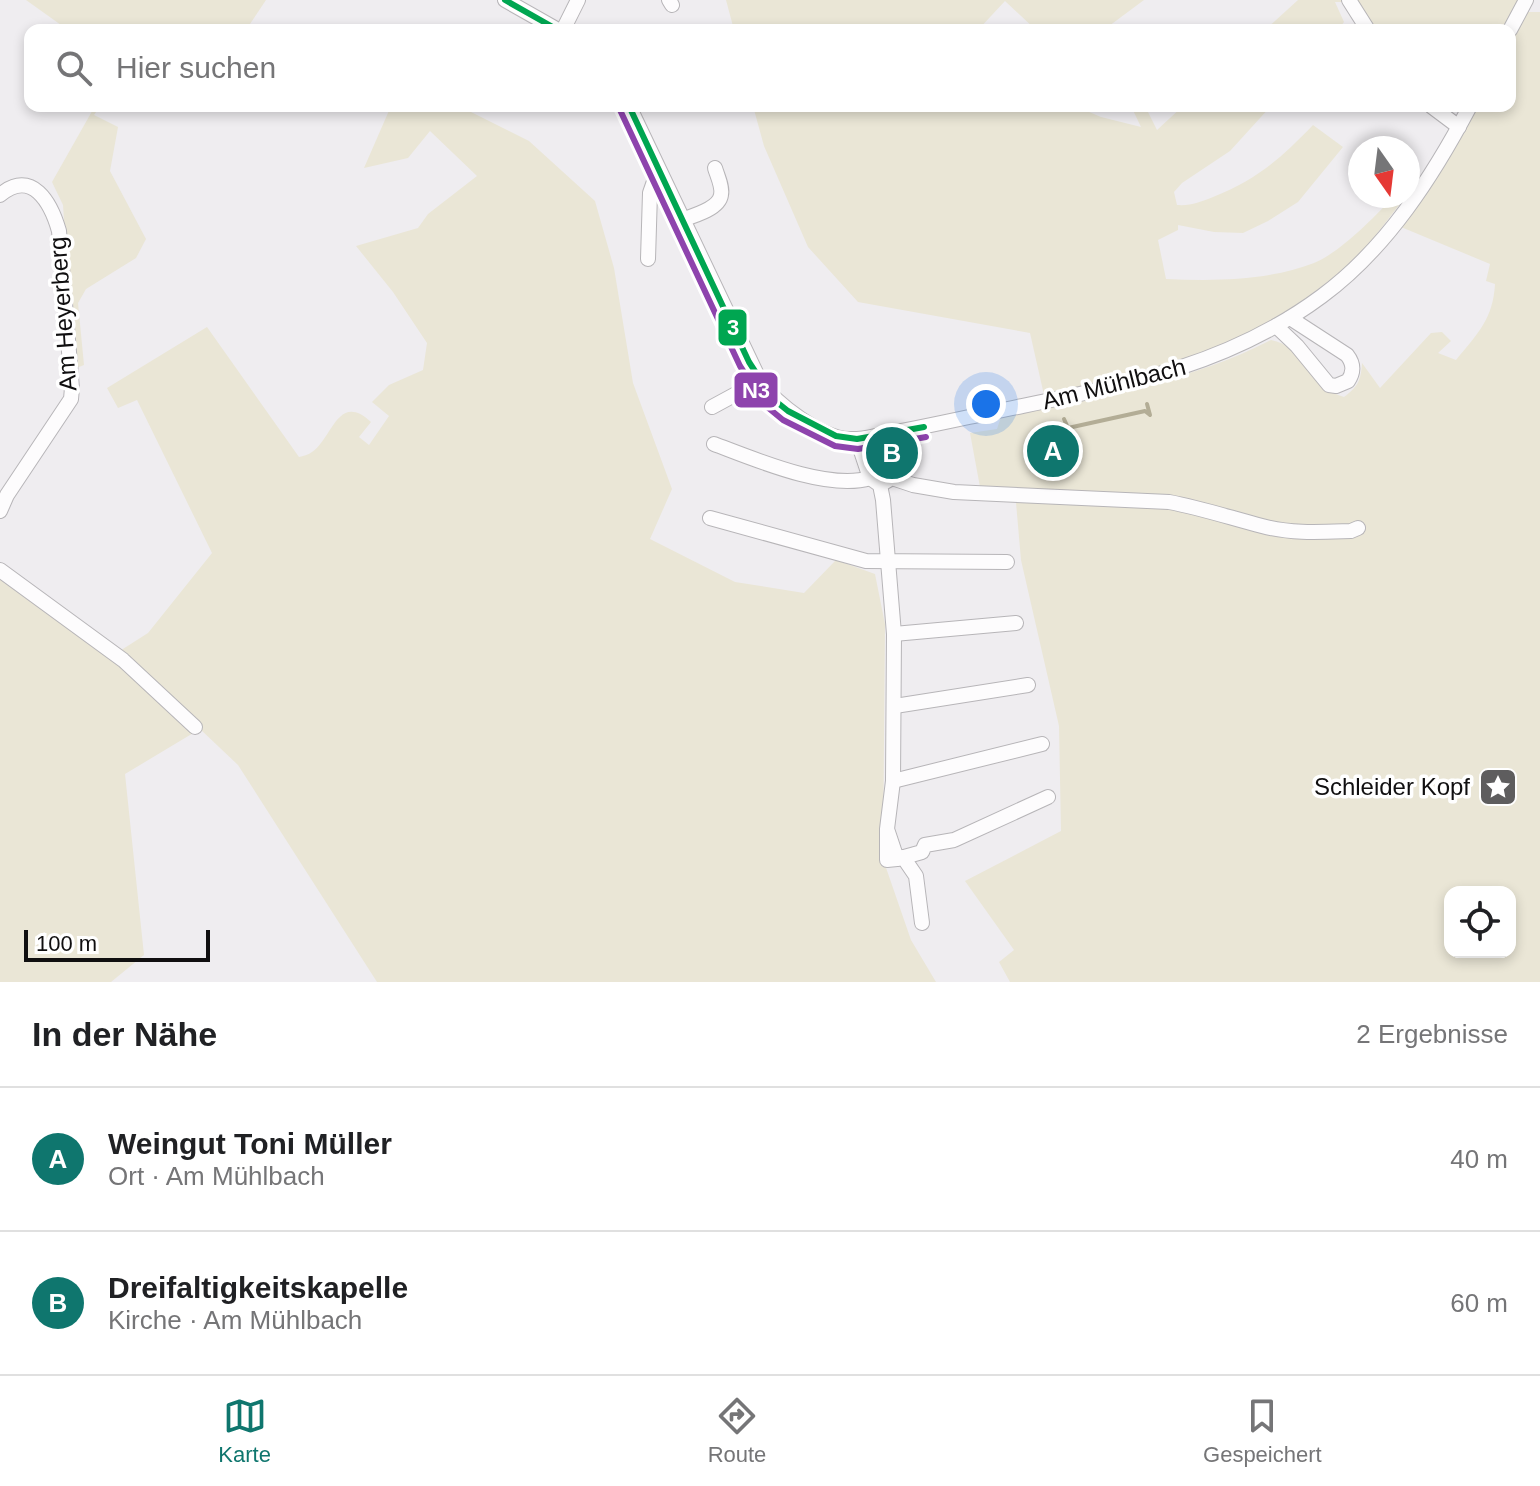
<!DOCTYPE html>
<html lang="de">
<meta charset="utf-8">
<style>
:root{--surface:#fff;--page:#f6f6f6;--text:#202124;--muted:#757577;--line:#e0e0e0;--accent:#0f766e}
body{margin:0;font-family:Helvetica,sans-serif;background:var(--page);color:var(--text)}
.controls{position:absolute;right:24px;bottom:24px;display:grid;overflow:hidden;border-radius:16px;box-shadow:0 4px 12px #0003}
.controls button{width:72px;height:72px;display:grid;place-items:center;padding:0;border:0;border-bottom:2px solid var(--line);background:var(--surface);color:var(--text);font:40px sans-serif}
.compass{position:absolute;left:1348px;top:136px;width:72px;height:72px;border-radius:50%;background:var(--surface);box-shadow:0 4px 12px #0003;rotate:166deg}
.scale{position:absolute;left:24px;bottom:20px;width:186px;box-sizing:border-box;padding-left:8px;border:4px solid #100f10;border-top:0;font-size:22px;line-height:28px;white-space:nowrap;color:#100f10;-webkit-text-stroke:6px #fff;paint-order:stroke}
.you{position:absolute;left:986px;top:404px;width:28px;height:28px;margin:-20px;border:6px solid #fff;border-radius:50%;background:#1a73e8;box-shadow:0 0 0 12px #1a73e833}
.badge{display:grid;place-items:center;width:52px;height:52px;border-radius:50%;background:var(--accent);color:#fff;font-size:26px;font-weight:700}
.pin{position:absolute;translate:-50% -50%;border:4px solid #fff;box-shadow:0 2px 8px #0006}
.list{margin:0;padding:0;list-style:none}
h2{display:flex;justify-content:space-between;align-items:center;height:104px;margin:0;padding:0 32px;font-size:34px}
h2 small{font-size:26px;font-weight:400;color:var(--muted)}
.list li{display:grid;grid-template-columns:52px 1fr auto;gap:24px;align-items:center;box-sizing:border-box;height:144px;padding:0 32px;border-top:2px solid var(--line)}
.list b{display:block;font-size:30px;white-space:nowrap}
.list p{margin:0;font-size:26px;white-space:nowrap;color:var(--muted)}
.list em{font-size:26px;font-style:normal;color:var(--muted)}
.icon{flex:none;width:44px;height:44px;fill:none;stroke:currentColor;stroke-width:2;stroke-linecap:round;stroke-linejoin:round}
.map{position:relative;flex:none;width:1540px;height:982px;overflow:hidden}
.search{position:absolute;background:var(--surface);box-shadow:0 4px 12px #0003;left:24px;right:24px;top:24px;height:88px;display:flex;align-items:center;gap:20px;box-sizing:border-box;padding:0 28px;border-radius:16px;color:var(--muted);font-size:30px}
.sheet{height:392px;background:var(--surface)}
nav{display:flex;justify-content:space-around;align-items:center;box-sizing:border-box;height:112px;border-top:2px solid var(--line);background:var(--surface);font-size:22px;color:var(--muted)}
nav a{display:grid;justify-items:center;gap:4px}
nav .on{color:var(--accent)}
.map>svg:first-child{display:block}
.green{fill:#eae6d6;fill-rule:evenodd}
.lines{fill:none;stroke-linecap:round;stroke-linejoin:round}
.stream{stroke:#b3ad96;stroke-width:4}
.minor-casing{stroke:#b7b5b8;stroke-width:16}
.minor{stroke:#fdfcfd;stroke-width:14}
.bus-1-casing{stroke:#fff;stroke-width:12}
.bus-2-casing{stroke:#fff;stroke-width:12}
.bus-1{stroke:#00a651;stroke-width:6}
.bus-2{stroke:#8e44ad;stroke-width:6}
.labels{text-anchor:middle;stroke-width:7;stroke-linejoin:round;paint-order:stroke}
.street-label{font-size:24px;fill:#100f10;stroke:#fff}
.poi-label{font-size:24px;fill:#100f10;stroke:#fff;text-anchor:end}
.line-badge{stroke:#fff;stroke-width:3}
.badge-label{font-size:22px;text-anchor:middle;font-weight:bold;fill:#fff}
</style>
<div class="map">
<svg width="1540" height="982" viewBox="0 0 1540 982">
<rect width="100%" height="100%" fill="#efedf0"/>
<g class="green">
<polygon points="26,0 266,0 246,30 68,30"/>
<polygon points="726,0 1144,0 1109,26 1110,30 1036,30 1005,1 978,30 734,30"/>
<polygon points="1298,0 1519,0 1504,30 1376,30 1357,2 1335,2 1344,22 1341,26 1345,30 1265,30"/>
<path d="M1526 12H1540V982H1010L999 962 1014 950 965 881 1061 831 1059 726 1021 560 1015 491 980 487 970 433 997 429 1001 417C1093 398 1187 383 1271 340 1303 345 1312 389 1344 397 1358 387 1361 380 1362 363L1380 388 1431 333 1442 332 1451 341 1438 353 1456 360C1478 333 1493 319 1495 284L1486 281 1490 264 1401 227 1425 196 1476 106H1510V43ZM1450 892H1510V952H1450Z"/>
<polygon points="95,106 100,106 94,115 118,127 110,171 146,239 136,258 86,289 78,303 84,365 74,369 63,205 52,182"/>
<path d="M391 106H459L529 141 595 201 614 268 633 383 672 489 650 539 735 582 804 593 836 560 875 574 885 624 883 859 911 940 936 982H377L238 765 200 729 125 774 144 955 111 982H0V578L115 654 148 633 212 553 137 400 118 408 107 388 207 327 299 457C303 456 308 455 312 452 332 439 338 391 371 422L359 437 369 445 389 416 372 402 389 385 423 370 427 343 393 292 356 246 418 228 428 214 477 176 430 131 408 158 364 168Z"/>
<path d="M753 106H1075L1101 117 1141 127 1131 106H1145L1157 130 1183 106H1271L1230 151 1182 183 1174 192 1177 205C1191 206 1200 202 1213 197 1258 179 1280 159 1313 125L1343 147 1298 202 1268 221 1243 233 1214 232 1178 225V230L1158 240 1166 279C1215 281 1267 281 1314 263 1338 254 1376 216 1394 196H1406L1356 261 1278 319 1244 337 1159 370 1044 395 1030 333 858 302 808 247 764 146Z"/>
</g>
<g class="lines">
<polyline class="stream" points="1064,419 1068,428 1145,411 1150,415 1147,404"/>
<defs>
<g id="minor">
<polyline points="505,0 558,30"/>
<polyline points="669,0 672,5"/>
<polyline points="1349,0 1368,30"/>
<polyline points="563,30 578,0"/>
<polyline points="1510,30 1526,0"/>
<path d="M629 106 760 381C776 404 821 438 849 439 861 440 874 436 885 434 913 429 941 423 969 417 1094 390 1216 375 1322 296 1387 248 1433 176 1470 106"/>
<polyline points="1431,106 1459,127"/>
<path d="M0 195C32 168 51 203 59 231L72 388 71 399 7 495 0 511"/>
<path d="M681 220C693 216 719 209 721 195 723 187 717 175 715 168"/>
<polyline points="648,259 650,193 658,170"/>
<path d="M1276 326 1297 346 1329 385 1336 386 1348 381C1354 372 1354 364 1347 355L1290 318"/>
<polyline points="712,407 760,381"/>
<polyline points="857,439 870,478 880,485 883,500 894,634 893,781 887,829 887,860 897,859 887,829"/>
<path d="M714 444C754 459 828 491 870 478"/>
<path d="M880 485 892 478 913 485 954 492 1169 502C1201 508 1231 518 1262 526 1291 534 1321 532 1351 531L1358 528"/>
<polyline points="710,518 866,561 1007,562"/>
<polyline points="0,570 123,660 195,727"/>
<polyline points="894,634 1016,623"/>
<polyline points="895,706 1028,685"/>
<polyline points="893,781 1042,744"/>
<polyline points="903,857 916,876 922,923"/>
<polyline points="897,859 922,852 925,845 954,840 1048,797"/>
</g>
</defs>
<use href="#minor" class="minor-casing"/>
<use href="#minor" class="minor"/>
<defs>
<g id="bus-1">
<polyline points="505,0 558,30"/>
<polyline points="629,106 749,362 773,399 788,411 836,436 857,439 924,427"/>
</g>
<polyline id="bus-2" points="620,110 740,366 766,406 783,420 835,446 858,449 926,437"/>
</defs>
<use href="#bus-1" class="bus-1-casing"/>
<use href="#bus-2" class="bus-2-casing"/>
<use href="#bus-1" class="bus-1"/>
<use href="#bus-2" class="bus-2"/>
</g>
<defs>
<symbol id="sight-square" viewBox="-11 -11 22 22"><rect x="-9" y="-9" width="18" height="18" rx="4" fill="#5e5d5e" stroke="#fff"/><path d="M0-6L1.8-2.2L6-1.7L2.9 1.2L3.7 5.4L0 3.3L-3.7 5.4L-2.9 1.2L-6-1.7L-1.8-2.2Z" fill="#fff"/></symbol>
</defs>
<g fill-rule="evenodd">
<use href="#sight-square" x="1476" y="765" width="44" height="44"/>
</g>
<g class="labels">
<g class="street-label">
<text transform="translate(63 314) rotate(-94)" y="8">Am Heyerberg</text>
<text transform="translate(1114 384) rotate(-14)" y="8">Am Mühlbach</text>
</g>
<g class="poi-label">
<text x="1470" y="795">Schleider Kopf</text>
</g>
</g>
<g class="line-badge">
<rect x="717" y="308" width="31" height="39" rx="8" fill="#00a651"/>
<rect x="733" y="371" width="46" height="38" rx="8" fill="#8e44ad"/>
</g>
<g class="badge-label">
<text x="733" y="335">3</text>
<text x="756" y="398">N3</text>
</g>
</svg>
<div class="controls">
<button><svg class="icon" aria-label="locate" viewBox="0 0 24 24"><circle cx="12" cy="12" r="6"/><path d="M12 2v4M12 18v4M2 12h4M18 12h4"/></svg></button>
</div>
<svg class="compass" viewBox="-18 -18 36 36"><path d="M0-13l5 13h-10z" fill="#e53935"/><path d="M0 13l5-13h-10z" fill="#757577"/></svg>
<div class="scale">100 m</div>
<div class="you"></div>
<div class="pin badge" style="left:1053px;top:451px">A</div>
<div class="pin badge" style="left:892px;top:453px">B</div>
<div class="search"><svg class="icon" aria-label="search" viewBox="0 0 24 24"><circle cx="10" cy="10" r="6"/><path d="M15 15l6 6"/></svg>Hier suchen</div>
</div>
<section class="sheet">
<h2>In der Nähe<small>2 Ergebnisse</small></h2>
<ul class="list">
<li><span class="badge">A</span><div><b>Weingut Toni Müller</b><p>Ort · Am Mühlbach</p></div><em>40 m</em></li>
<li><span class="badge">B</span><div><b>Dreifaltigkeitskapelle</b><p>Kirche · Am Mühlbach</p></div><em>60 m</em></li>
</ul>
</section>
<nav>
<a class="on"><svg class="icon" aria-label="map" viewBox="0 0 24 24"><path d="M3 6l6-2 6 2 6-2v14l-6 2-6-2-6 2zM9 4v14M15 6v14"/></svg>Karte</a>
<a><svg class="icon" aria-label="directions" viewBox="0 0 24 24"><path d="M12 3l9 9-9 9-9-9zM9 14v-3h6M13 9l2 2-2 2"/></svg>Route</a>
<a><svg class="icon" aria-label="saved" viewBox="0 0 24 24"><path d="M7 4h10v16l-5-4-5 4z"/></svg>Gespeichert</a>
</nav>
